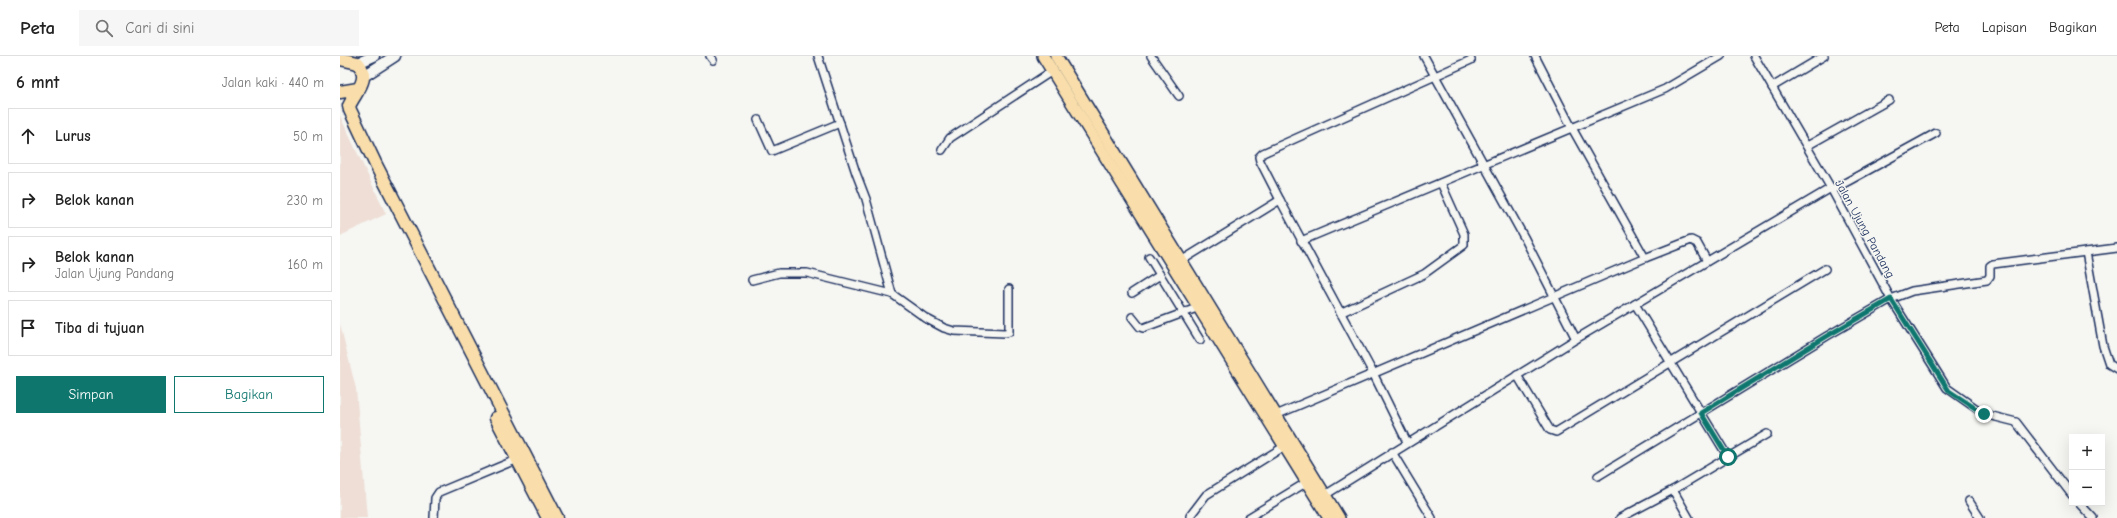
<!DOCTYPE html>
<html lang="id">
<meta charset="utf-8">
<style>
:root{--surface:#fff;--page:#f6f6f6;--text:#222;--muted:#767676;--line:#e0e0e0;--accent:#0f766e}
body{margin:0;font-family:"Comic Neue",sans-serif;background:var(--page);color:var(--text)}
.controls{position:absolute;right:12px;bottom:12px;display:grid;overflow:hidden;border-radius:0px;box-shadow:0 4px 16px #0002}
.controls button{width:36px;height:36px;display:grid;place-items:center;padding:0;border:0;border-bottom:1px solid var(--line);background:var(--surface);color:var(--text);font:20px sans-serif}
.stop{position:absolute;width:12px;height:12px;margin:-9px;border:3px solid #0f766e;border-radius:50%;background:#fff}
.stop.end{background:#0f766e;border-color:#fff;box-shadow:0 1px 4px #0008}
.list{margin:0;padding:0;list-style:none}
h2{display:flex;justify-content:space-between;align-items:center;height:52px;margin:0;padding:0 16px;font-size:17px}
h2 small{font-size:13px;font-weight:400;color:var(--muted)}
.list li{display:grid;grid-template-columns:26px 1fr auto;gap:12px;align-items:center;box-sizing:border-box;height:56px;margin:0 8px 8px;padding:0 8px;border:1px solid var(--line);border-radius:0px}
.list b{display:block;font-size:15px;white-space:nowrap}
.list p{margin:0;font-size:13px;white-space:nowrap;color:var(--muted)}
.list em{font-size:13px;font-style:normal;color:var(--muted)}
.actions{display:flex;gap:8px;padding:12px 16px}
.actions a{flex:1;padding:9px 0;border:1px solid var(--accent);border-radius:0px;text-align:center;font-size:14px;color:var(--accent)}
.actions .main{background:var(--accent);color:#fff}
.icon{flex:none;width:22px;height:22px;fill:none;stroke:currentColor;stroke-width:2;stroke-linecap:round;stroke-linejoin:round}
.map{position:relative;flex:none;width:1777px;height:462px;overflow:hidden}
header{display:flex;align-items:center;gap:24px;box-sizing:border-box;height:56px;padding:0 20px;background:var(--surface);border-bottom:1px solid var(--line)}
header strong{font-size:19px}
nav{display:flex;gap:22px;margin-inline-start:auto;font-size:14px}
.search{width:280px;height:36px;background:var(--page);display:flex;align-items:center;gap:10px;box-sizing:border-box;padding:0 14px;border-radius:0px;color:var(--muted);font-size:15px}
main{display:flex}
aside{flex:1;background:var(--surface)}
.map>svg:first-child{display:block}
.built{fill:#eeded6}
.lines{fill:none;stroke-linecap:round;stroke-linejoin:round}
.street-casing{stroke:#1b2f5e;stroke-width:10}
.secondary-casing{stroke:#1b2f5e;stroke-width:13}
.primary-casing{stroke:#1b2f5e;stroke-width:14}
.highway-casing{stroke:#1b2f5e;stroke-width:15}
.street{stroke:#f6f6f2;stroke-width:7}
.secondary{stroke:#f6f6f2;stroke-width:10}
.primary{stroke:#f9deab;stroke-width:11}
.highway{stroke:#f9deab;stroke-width:12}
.route{stroke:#0f766e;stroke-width:5}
.labels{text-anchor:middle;stroke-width:3;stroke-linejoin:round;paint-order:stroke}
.street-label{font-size:12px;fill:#1b2f5e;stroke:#f6f6f2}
</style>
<header>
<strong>Peta</strong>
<div class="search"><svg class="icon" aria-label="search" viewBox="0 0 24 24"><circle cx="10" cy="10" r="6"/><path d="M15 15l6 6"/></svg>Cari di sini</div>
<nav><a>Peta</a><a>Lapisan</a><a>Bagikan</a></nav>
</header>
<main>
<aside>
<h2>6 mnt<small>Jalan kaki · 440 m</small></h2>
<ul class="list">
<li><svg class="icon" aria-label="ahead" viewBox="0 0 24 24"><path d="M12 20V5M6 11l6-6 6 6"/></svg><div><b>Lurus</b></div><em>50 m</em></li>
<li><svg class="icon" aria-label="right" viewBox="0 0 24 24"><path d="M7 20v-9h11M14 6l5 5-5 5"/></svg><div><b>Belok kanan</b></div><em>230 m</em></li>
<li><svg class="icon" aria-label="right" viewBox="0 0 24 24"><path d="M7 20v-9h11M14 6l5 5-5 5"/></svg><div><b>Belok kanan</b><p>Jalan Ujung Pandang</p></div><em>160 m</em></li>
<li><svg class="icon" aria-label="arrive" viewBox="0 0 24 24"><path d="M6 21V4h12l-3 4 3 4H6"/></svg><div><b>Tiba di tujuan</b></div></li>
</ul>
<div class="actions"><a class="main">Simpan</a><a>Bagikan</a></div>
</aside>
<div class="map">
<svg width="1777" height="462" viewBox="0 0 1777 462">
<rect width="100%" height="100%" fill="#f6f6f2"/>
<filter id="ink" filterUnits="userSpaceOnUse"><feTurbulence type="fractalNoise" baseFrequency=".025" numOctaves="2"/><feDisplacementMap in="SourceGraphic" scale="8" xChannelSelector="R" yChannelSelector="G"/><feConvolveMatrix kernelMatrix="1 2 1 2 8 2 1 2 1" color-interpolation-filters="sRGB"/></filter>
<g filter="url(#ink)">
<g class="built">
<polygon points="0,60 46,158 0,180"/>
<polygon points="0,268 16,333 27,462 0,462"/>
</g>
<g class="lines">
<defs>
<g id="street">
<polyline points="370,0 373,4"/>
<polyline points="478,0 516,117 526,143 552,238 587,263 604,272 614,275 665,277 669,276 669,233"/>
<polyline points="811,0 839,40"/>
<polyline points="1414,0 1492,134 1551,243 1607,332 1644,358 1676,366 1732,439"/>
<polyline points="1432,31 1484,0"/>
<polyline points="418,64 432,95 500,67"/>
<polyline points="1467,90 1549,44"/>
<polyline points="602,94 610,82 712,15"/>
<polyline points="1492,134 1596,77"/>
<polyline points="940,144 1033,317 1067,386"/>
<polyline points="961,185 1325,33 1381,0"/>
<polyline points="1746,196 1763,290 1769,308 1777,313"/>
<polyline points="809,201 860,284"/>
<polyline points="1305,202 1351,184 1357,187 1367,205"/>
<polyline points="841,205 940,144 920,105 919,101 923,97 1131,4"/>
<polyline points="412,224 439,217 467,217 552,238"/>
<polyline points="792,237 820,219"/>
<polyline points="1295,248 1388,401"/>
<polyline points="1000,257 1084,218 1124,189 1124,178 1101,127"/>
<polyline points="792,261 800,271 803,272 862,250"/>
<polyline points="1236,283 1491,132"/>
<polyline points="1177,319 1210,374 1216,376 1485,213"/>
<polyline points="936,359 1305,202 1232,72 1195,0"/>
<polyline points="1052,396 1092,462"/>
<polyline points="1258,420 1487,280 1551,243 1572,235 1647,224 1650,220 1650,210 1653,208 1777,192"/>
<polyline points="1333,434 1349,462"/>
<polyline points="985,439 1236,283 1185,183 1084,0"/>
<polyline points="1629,445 1640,462"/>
<polyline points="1739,447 1753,462"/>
<polyline points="850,460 866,439 945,390"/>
<polyline points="94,462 95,442 99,436 178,403"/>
<polyline points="908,462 967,426"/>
<polyline points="1280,462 1333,434 1427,378"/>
</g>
<g id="secondary">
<polyline points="18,7 34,0"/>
<polyline points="24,20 55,0"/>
</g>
<g id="primary">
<polyline points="703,0 989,462"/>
<polyline points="716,0 999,462"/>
</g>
<g id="highway">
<path d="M0 3 18 7C31 23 16 35 9 50L10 54 36 109 217 462"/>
<polyline points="0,36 18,33"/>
<polyline points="156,362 208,462"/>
</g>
</defs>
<use href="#street" class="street-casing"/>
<use href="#secondary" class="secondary-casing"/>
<use href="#primary" class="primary-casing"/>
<use href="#highway" class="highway-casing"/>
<use href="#street" class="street"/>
<use href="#secondary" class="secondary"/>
<use href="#primary" class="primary"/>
<use href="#highway" class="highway"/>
</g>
</g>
<g class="lines" filter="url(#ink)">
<polyline class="route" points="1388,401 1361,357 1487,280 1551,243 1609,335 1644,358"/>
</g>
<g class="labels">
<g class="street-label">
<text transform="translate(1525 173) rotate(61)" y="4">Jalan Ujung Pandang</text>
</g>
</g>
</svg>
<div class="controls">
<button>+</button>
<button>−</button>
</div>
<div class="stop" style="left:1388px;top:401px"></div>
<div class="stop end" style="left:1644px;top:358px"></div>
</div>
</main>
